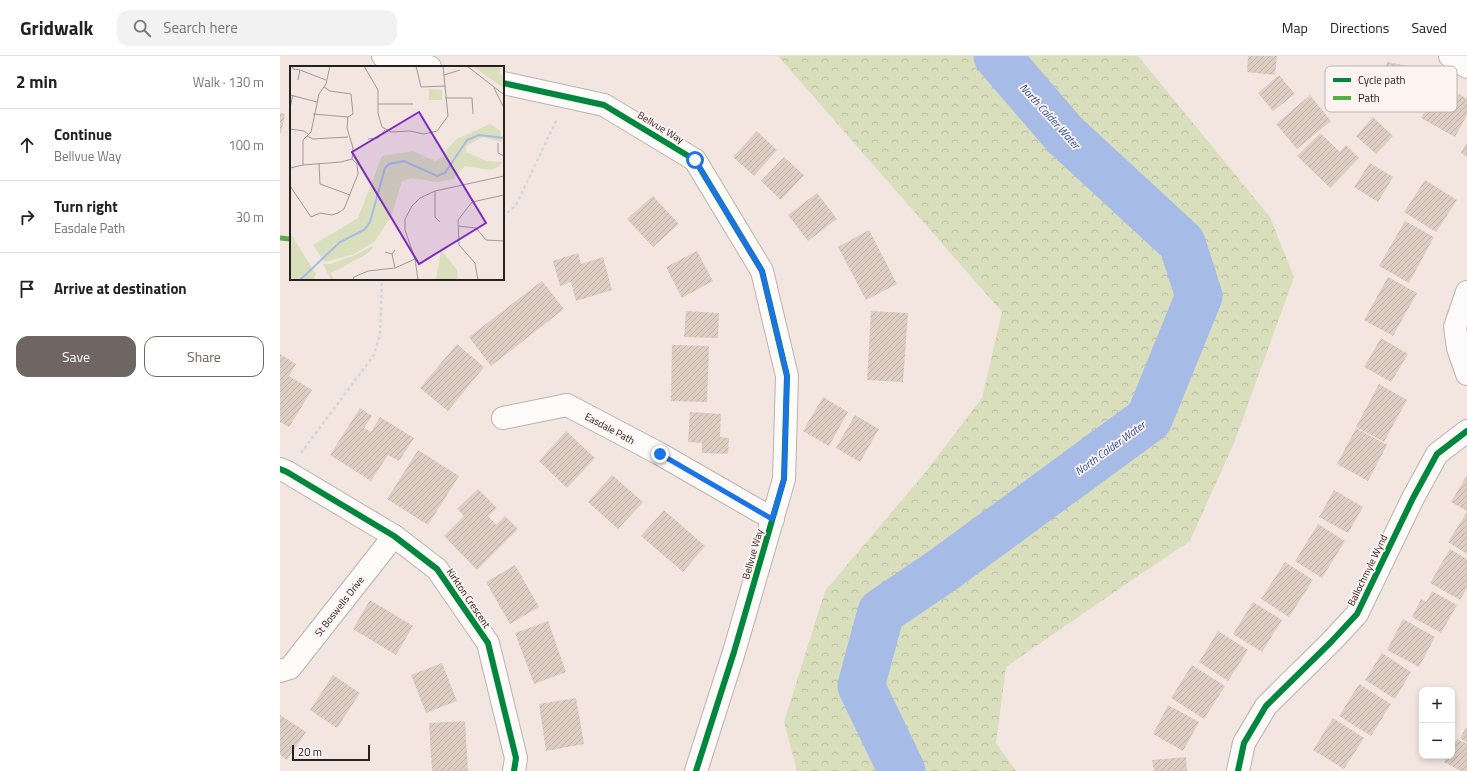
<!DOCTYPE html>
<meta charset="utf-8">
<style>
:root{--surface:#fff;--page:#f2f2f2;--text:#222;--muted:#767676;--line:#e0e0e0;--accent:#6f6562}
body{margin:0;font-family:"Titillium Web",sans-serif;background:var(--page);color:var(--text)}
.controls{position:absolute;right:12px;bottom:12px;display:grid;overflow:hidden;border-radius:8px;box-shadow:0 2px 6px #0003}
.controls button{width:36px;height:36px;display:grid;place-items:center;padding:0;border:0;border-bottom:1px solid var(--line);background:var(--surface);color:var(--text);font:20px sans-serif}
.scale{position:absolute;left:12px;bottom:10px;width:78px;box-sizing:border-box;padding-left:4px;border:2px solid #28201d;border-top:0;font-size:11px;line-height:14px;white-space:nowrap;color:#28201d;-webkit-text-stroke:3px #fdf3f0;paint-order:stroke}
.stop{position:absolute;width:12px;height:12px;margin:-9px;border:3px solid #1a73e8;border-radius:50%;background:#fff}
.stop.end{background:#1a73e8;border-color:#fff;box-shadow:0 1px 4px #0008}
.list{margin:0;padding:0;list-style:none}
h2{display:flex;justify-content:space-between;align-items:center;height:52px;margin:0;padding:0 16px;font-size:17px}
h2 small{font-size:13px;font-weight:400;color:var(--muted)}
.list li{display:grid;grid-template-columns:26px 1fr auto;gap:12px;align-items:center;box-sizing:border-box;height:72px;padding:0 16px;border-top:1px solid var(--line)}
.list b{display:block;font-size:15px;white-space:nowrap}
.list p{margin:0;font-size:13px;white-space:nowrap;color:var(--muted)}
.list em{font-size:13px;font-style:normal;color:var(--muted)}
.actions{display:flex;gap:8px;padding:12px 16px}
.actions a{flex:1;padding:9px 0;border:1px solid var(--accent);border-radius:12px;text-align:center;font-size:14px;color:var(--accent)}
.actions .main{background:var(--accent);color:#fff}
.icon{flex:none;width:22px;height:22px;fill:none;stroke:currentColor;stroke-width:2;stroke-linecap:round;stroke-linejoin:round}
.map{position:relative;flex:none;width:1187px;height:715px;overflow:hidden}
header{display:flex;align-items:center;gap:24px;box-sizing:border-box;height:56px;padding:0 20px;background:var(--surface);border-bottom:1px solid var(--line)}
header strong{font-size:19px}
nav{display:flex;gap:22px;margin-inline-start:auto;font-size:14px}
.search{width:280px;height:36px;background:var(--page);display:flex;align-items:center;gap:10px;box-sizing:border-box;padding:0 14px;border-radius:12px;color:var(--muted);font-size:15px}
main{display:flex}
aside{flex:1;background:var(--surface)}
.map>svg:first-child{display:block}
.forest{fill:url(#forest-crowns)}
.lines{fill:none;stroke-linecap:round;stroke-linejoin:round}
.river{stroke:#a7bbe7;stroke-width:47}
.building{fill:url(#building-hatch)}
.street-casing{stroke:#bbb2ad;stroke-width:24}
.path{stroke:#d8d4d3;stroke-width:2.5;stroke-dasharray:3 3;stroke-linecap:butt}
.street{stroke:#fdfbfa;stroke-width:22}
.quiet{stroke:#56b145;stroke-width:5;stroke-dasharray:10 5;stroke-linecap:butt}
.cycleway-casing{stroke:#fdf3f0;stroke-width:8}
.cycleway{stroke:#00873e;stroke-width:6}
.route{stroke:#1a73e8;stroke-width:5}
.labels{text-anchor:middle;stroke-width:3.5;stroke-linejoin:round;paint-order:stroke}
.street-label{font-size:10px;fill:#28201d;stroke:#fdf3f0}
.water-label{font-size:11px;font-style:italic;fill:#264e99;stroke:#fdf3f0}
.inset-river{fill:none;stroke:#a7bbe7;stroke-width:2}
.inset-road{fill:none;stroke:#a29793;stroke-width:1}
.view{fill:#7b2cbf;fill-opacity:0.15;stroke:#7b2cbf;stroke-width:2}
.inset-edge{fill:none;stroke:#28201d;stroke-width:2}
.key{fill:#fdf3f0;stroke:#bdb4b1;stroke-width:1}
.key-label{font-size:11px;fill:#28201d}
</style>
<header>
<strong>Gridwalk</strong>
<div class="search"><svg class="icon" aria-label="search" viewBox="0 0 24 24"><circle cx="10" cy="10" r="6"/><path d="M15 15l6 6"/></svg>Search here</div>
<nav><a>Map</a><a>Directions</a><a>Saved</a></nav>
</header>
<main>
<aside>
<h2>2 min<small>Walk · 130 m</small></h2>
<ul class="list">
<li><svg class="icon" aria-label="ahead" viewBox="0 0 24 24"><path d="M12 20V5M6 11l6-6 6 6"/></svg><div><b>Continue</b><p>Bellvue Way</p></div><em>100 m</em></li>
<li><svg class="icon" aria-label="right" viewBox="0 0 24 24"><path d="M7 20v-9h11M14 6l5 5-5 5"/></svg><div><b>Turn right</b><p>Easdale Path</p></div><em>30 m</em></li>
<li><svg class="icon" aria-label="arrive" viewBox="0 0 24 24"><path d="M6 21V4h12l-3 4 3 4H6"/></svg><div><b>Arrive at destination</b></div></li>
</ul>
<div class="actions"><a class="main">Save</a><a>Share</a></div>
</aside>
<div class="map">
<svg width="1187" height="715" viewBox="0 0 1187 715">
<defs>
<pattern id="forest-crowns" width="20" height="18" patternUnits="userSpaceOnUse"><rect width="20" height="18" fill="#d9debd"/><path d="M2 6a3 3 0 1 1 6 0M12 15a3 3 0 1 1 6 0" fill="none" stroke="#babea2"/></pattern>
<pattern id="building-hatch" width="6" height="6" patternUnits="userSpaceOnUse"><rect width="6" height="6" fill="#ddcdc3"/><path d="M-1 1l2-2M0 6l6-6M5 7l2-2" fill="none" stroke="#beb0a7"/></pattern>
</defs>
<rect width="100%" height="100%" fill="#f3e6e1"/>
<polygon class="forest" points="498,0 858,0 990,161 1014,221 954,387 910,485 852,524 726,611 716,687 736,715 517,715 504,666 545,535 644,418 702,342 722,256"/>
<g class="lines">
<polyline class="river" points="622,715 581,630 601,556 663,514 869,363 919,240 902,187 785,79 717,0"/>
</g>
<g class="building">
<polygon points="968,0 997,0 995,19 967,16"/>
<polygon points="1107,6 1144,13 1138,41 1102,34"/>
<polygon points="999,19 1015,38 993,55 978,37"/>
<polygon points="1157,34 1176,45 1179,38 1187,43 1187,59 1175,81 1141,62"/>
<polygon points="1030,39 1051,65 1017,93 996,68"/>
<polygon points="0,57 5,58 1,77 0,77"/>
<polygon points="1093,61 1113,80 1096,98 1076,80"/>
<polygon points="477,75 497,94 474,120 453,101"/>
<polygon points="1040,77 1060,96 1066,89 1079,102 1050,132 1017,100"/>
<polygon points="1187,86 1187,101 1181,97"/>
<polygon points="504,101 524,119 501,144 481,125"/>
<polygon points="1090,107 1113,121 1098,146 1074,131"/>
<polygon points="1145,124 1177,144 1156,176 1124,156"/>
<polygon points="537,137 557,163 528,185 508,159"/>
<polygon points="373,140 399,168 373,191 347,163"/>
<polygon points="1125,165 1154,181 1129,227 1099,210"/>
<polygon points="589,174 617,228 586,244 558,191"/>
<polygon points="417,195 433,225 402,242 386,211"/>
<polygon points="298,197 301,208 323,201 332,234 296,245 291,226 280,230 273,205"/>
<polygon points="1108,221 1137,237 1113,280 1084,264"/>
<polygon points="262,225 284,253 211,310 189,281"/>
<polygon points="406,255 439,257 438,282 404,281"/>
<polygon points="591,255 628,257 623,326 587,324"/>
<polygon points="1101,282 1128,298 1111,326 1084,311"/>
<polygon points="177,288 204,311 168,355 140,332"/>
<polygon points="392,289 429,290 427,346 391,345"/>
<polygon points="0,298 16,308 9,320 32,334 9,371 0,366"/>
<polygon points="1099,328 1127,344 1104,386 1076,371"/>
<polygon points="543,341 568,356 549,390 523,375"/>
<polygon points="80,352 92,360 84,372 91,376 100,361 134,382 119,405 108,399 91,425 50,399"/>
<polygon points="410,356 441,358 440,381 449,382 448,398 422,397 422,387 408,386"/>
<polygon points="575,359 599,373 580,406 556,392"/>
<polygon points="1076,372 1107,389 1088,425 1057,408"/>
<polygon points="286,375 315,402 287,432 259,405"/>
<polygon points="138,394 179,420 148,469 107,443"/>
<polygon points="332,419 363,446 338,473 308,446"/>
<polygon points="1187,419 1187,455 1171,446"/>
<polygon points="198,433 217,452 208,460 216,469 225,460 238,473 197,514 164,480 184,460 177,453"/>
<polygon points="1054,434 1083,451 1068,477 1039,461"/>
<polygon points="384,454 425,490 403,516 361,480"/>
<polygon points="1187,456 1187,498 1168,486"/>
<polygon points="1038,468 1065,485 1042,522 1015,505"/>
<polygon points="1170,493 1187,503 1187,532 1180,544 1150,527"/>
<polygon points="1005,506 1033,524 1009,561 981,543"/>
<polygon points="235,509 259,551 230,568 206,526"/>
<polygon points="1152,535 1177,549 1161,577 1132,561 1141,543 1146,546"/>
<polygon points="90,544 133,570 116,599 73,573"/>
<polygon points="973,546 1002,564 982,596 953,578"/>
<polygon points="1123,563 1155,581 1139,611 1107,594"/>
<polygon points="268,565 286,616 254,628 235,577"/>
<polygon points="938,575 968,594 948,625 919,606"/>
<polygon points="1102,597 1131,616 1115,643 1085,624"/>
<polygon points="162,607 177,645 146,657 131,619"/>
<polygon points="912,609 945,630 924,663 891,642"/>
<polygon points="53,619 80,637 57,672 30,654"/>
<polygon points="1079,628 1111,648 1091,680 1059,660"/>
<polygon points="296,642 304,688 266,695 259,648"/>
<polygon points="888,649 919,666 903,695 873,678"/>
<polygon points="0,659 26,676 7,704 0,699"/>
<polygon points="1053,662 1084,682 1064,713 1033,694"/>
<polygon points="185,665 188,715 152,715 149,667"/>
<polygon points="1187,670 1187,687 1180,682"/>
<polygon points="1177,683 1187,688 1187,715 1181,715 1164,706 1167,700 1172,700 1172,692"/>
<polygon points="906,701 907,715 874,715 872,704"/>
</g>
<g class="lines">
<defs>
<g id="street">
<polyline points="103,0 150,11"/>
<polyline points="1170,0 1187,11"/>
<polyline points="223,27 324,49 415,104 482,215 507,320 504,423 454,596 416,715"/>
<polyline points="1187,236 1175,271 1178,292 1187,318"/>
<polyline points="223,362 287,349 380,398 493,463"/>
<polyline points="0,413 7,416 114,480 157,513 208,587 236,702 234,715"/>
<polyline points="0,615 10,612 114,480"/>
<polyline points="958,715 964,687 986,650 1051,586 1077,558 1133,442 1157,398 1187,375"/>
</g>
</defs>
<use href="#street" class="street-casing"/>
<g class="path">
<polyline points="223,161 236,149 277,63"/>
<polyline points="21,397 94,299 100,278 102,223"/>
</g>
<use href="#street" class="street"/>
<polyline class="quiet" points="0,182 11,183"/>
<defs>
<g id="cycleway">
<polyline points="223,27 324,49 415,104 482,215 507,320 504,423 454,596 416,715"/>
<polyline points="0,413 7,416 114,480 157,513 208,587 236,702 234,715"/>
<polyline points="958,715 964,687 986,650 1051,586 1077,558 1133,442 1157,398 1187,375"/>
</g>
</defs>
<use href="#cycleway" class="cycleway-casing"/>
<use href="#cycleway" class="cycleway"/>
</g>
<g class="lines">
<polyline class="route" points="380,398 492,463 504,423 507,320 482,215 415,104"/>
</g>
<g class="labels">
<g class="street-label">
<text transform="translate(381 71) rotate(31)" y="4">Bellvue Way</text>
<text transform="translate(330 372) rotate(28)" y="4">Easdale Path</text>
<text transform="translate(472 498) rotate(-74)" y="4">Bellvue Way</text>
<text transform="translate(1087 514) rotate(-64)" y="4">Ballochmyle Wynd</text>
<text transform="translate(189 542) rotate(56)" y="4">Kirkton Crescent</text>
<text transform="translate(59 550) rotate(-52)" y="4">St Boswells Drive</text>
</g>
<g class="water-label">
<text transform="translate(770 60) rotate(48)" y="4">North Calder Water</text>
<text transform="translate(830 392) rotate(-36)" y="4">North Calder Water</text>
</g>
</g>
<g transform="translate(10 10)">
<rect width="214" height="214" fill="#f3e6e1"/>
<path d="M182 0H208L211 3 209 7 214 11V22ZM82 180 83 182 75 189 41 207 44 214H41L33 198H40L63 190Z" fill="#d9debd"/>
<path d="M200 58 210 64 212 76 193 71 176 80V86L197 95 213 96 208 101 200 104 175 100 163 113 148 116 121 112 112 115 101 151 84 176 64 188 35 196 23 179 68 152 92 90 123 85 145 95 153 91 157 83 167 73ZM0 167 26 208 23 214H0Z" fill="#d9debd"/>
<path d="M139 23 152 24V34H139ZM151 184 167 204 168 214H146Z" fill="#d9debd"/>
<path class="inset-river" d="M10 214 50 176 74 164 80 156 95 102 99 98 114 95 147 110 155 107 177 74 189 69 214 72"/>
<path class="inset-road" d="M2 0 3 3 10 4 8 14M74 0 88 24V47L92 61 101 66 120 65 134 68 147 65 158 50 153 0M126 0 131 21 155 20M177 0 213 28M10 4 36 14M154 9 170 4M34 21 40 25 61 28 63 48 58 51M204 22 214 42M0 29 27 36M155 32H182L183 48M88 38H123M0 42 3 29M214 44V70M23 48 58 51M0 63 14 65 19 69M17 70 23 73 58 71M78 73 88 72 95 64M208 77V87L214 90M29 97 30 118 60 129M13 99 51 96 62 93 63 82 57 62 58 51M0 102 13 99V74L21 66 29 28 36 18 40 0M0 120 21 151 30 147 42 149 48 147 54 143 68 108 67 98 62 93M145 125V151L150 156M168 160 186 162 196 174 214 175M95 186 102 188 105 184M102 188 105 202M125 193 115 164V153L122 140 130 132 145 125 214 110M63 214 64 211 78 205 105 202 125 193 128 214M188 214 185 197 169 179 168 154 182 136 214 129"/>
<path class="view" d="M129 46 196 157 129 198 62 86Z"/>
<rect width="214" height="214" class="inset-edge"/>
</g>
<rect x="1045" y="10" width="132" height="46" rx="6" class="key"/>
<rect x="1053" y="22" width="18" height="4" fill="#00873e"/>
<rect x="1053" y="40" width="18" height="4" fill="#56b145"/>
<g class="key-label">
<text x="1078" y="28">Cycle path</text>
<text x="1078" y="46">Path</text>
</g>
</svg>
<div class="controls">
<button>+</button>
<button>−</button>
</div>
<div class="scale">20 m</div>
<div class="stop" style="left:415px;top:104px"></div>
<div class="stop end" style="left:380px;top:398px"></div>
</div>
</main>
